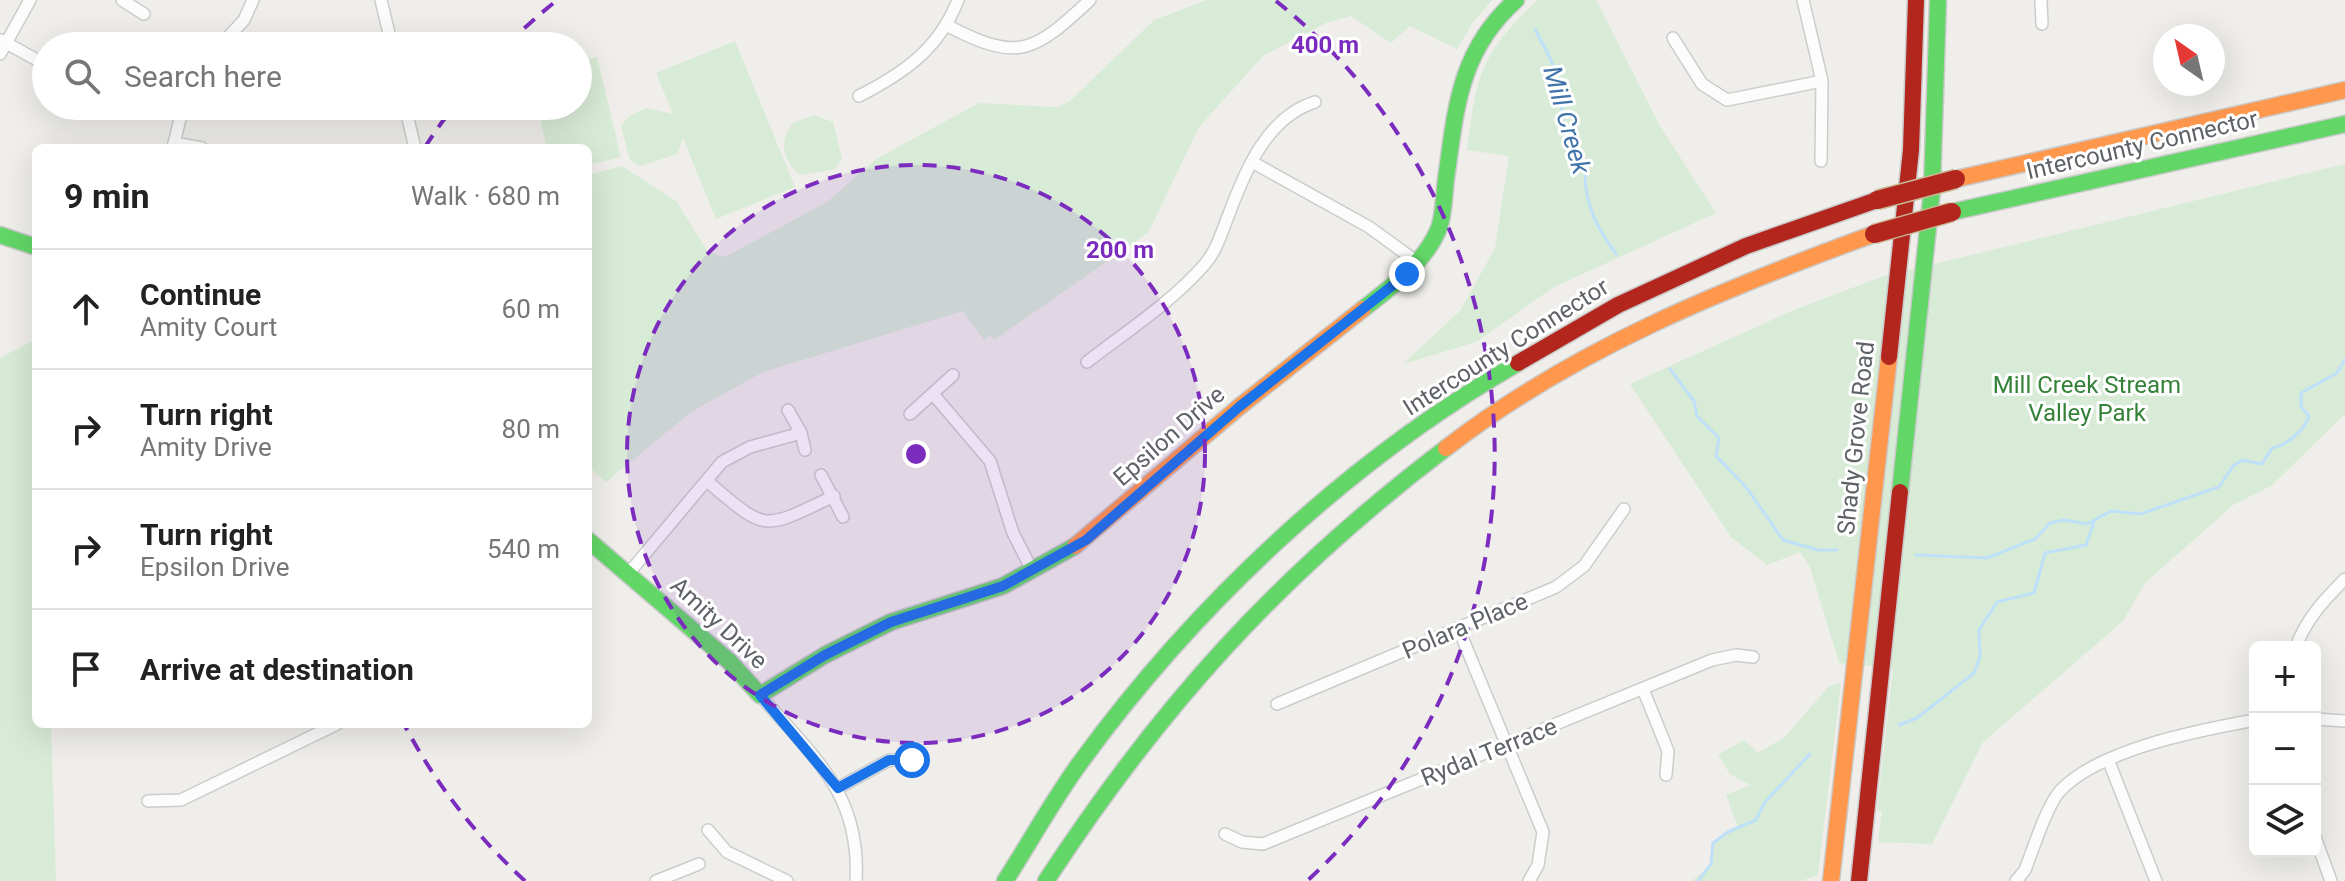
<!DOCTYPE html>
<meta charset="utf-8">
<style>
:root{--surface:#fff;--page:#f6f6f6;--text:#222;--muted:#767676;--line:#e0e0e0}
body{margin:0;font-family:Roboto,sans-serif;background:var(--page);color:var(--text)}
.controls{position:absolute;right:24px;bottom:24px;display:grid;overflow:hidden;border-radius:12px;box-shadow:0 8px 32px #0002}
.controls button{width:72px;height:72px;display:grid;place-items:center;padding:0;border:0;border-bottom:2px solid var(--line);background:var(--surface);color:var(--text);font:40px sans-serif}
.compass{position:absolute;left:2153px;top:24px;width:72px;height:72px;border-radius:50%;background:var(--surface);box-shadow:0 8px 32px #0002;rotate:326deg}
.stop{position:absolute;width:24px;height:24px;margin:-18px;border:6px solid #1a73e8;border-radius:50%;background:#fff}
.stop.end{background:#1a73e8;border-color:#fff;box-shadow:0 2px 8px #0008}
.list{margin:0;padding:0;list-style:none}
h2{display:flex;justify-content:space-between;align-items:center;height:104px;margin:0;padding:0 32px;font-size:34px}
h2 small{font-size:26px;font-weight:400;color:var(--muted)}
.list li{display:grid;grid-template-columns:52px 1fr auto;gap:24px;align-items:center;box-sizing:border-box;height:120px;padding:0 32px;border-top:2px solid var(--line)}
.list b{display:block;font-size:30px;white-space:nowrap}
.list p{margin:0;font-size:26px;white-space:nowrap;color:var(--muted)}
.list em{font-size:26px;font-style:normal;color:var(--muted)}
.icon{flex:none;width:44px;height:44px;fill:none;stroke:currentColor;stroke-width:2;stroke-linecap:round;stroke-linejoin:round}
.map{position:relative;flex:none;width:2345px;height:881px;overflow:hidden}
.search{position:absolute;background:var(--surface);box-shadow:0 8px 32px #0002;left:32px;top:32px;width:560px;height:88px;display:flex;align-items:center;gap:20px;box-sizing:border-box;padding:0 28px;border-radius:44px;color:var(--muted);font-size:30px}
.panel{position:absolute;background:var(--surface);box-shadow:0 8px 32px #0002;left:32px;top:144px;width:560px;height:584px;border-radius:12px}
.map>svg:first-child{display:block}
.green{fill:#d8ebd6}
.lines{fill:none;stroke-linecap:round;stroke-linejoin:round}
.stream{stroke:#bfe0f9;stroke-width:3}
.street-casing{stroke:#cbcccc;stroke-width:14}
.fast-casing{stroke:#cacacb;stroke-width:19}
.slow-casing{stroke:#cacacb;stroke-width:19}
.jam-casing{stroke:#cacacb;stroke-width:19}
.street{stroke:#fdfcfc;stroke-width:11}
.fast{stroke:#63d668;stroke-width:16}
.slow{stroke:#ff974d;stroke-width:16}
.jam{stroke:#b3261e;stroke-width:16}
.jam-bridge-casing{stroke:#c8b996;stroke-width:21;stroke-linecap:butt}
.jam-bridge{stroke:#b3261e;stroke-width:18}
.route{stroke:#1a73e8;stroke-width:10}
.ring{fill:none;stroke:#7b2cbf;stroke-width:4;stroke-dasharray:14 10}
.labels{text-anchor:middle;stroke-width:6;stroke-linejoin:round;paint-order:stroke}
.street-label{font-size:24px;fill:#5f6368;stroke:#fff}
.park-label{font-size:24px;fill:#348238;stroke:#fff}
.water-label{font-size:26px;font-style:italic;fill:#4174aa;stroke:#fff}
.centre{fill:#7b2cbf;stroke:#fff;stroke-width:4}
.ring-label{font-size:24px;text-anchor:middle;font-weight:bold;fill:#7b2cbf;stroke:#fff;stroke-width:6;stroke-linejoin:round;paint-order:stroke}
</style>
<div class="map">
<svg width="2345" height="881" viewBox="0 0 2345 881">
<rect width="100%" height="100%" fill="#efeeea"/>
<g class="green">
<polygon points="1207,0 1492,0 1473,22 1457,49 1410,26 1391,43 1351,16 1326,23 1263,56 1199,127 1148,233 994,340 990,335 984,340 963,311 763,372 691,412 606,482 588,466 588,175 622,166 676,201 708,252 725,257 827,202 876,159 979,103 1057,107 1070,101 1154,20"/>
<path d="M1538 0H1596L1660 126 1716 213 1554 287 1476 342 1403 364 1460 311 1495 248 1509 156 1467 150C1477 75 1481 52 1538 0Z"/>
<polygon points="735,41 795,187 716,219 683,138 677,154 640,166 630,160 621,126 628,117 646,108 673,114 656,73"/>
<polygon points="597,57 621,157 588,165 588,148 547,148 537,106 578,106 578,62"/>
<path d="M814 115 833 122 842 159 835 169 800 175C783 161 778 141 793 123Z"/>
<polygon points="2345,164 2345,414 2271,486 2233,505 2145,583 2123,621 1983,742 1932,844 1878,842 1882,811 1877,810 1893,668 1839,663 1810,567 1800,552 1767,565 1731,537 1630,384 1794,310 1881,277"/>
<polygon points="36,339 36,724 51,724 56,881 0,881 0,358"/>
<polygon points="1841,683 1818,875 1801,881 1692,881 1711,865 1713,843 1738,827 1726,795 1750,785 1730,774 1718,755 1744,740 1758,753 1785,737 1829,686"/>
</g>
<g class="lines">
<g class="stream">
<path d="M1535 29C1542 44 1553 60 1557 76 1565 108 1559 149 1585 172 1585 205 1597 228 1616 254"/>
<polyline points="1670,369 1694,401 1697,416 1719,438 1716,456 1746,487 1783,540 1818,550 1837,550"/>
<path d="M1916 555 1987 558 2035 539 2050 523 2064 520 2087 524 2111 511 2140 514 2219 487 2233 466 2242 460 2262 464 2272 448C2286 446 2305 430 2309 416L2301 407V393L2337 373 2345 359"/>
<polyline points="1899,725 1917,718 1974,673 1980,657 1979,630 1997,602 2034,593 2045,553 2086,545 2094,522"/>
<polyline points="1698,881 1711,864 1713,843 1728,832 1756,820 1764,803 1810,754"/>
</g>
<defs>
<g id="street">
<polyline points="122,0 144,14"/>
<polyline points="381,0 392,46"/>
<polyline points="1803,0 1822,81 1821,161"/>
<polyline points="2041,0 2042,24"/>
<path d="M948 26C1019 63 1034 52 1090 0"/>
<polyline points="1673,38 1702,84 1727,100 1822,81"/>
<polyline points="1,40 46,65"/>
<polyline points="220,46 244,20 253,0"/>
<polyline points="0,54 30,0"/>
<path d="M859 96C904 73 939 49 958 0"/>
<polyline points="405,106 415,148"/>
<polyline points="174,143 202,148"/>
<polyline points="173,148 183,106"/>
<polyline points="1252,162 1369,227 1417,262"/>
<path d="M1087 362C1127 331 1172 302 1205 264 1217 250 1222 231 1229 214 1245 171 1267 117 1315 102"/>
<polyline points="933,394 990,461 1013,533 1033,572"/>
<polyline points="788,410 801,433 805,450"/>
<polyline points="910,414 953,375"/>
<polyline points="821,475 843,517"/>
<path d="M707 481C767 532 761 531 834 496"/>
<polyline points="628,574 722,462 750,447 801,433"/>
<polyline points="1459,630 1543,832 1538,865 1529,881"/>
<path d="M2296 647C2306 619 2325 599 2345 579"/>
<polyline points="1643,689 1668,751 1666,775"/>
<path d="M760 695C813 757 861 793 856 881"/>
<polyline points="1277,704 1556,587 1584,566 1624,509"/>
<polyline points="2315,719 2345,721"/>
<polyline points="2109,762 2156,881"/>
<polyline points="838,788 889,760 912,760"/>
<polyline points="148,801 181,800 337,724"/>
<polyline points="708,830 727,852 787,881"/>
<polyline points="1225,834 1242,842 1263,844 1712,660 1736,655 1753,657"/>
<polyline points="2315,837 2331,881"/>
<polyline points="656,881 699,864"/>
<path d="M2016 881 2025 870C2033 850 2046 807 2060 791 2099 749 2200 730 2255 720"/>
</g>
<g id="fast">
<polyline points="1952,212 2345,124"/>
<polyline points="0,235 36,247"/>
<path d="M1363 309C1391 287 1425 263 1439 228 1444 214 1444 194 1446 179 1456 108 1459 51 1516 0"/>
<polyline points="1900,492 1932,190 1938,0"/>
<polyline points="588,540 729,661 760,695 825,655 891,622 1003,586 1075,546"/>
<path d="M1005 881C1030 842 1053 800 1080 763 1195 605 1349 460 1518 363"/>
<path d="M1046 881C1161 705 1278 576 1446 448"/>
</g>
<g id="slow">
<polyline points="1956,179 2345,90"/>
<path d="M1446 448C1574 349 1723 289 1874 234"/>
<polyline points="1075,546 1239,407 1363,309"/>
<polyline points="1831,881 1889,357"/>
</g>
<g id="jam">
<polyline points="1889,357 1911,150 1916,0"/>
<polyline points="1518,363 1618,305 1746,246 1877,200"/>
<polyline points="1859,881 1900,492"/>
</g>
</defs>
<use href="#street" class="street-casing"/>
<use href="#fast" class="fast-casing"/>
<use href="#slow" class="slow-casing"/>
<use href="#jam" class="jam-casing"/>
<use href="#street" class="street"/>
<use href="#fast" class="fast"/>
<use href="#slow" class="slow"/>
<use href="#jam" class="jam"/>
<defs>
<g id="jam-bridge">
<polyline points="1877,200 1956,179"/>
<polyline points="1874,234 1952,212"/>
</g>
</defs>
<use href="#jam-bridge" class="jam-bridge-casing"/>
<use href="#jam-bridge" class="jam-bridge"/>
</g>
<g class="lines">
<polyline class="route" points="912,760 889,760 838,788 760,695 825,655 891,622 1003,586 1086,540 1239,407 1407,274"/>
</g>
<circle cx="916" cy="454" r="289" fill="#7b2cbf" fill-opacity=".12"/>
<g class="ring">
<circle cx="916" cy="454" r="289"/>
<path d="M525 881A579 579 0 0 1 405 726M425 147A579 579 0 0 1 451 110M507 45A579 579 0 0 1 556 1M1276 1A579 579 0 0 1 1307 881"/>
</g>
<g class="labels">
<g class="street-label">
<text transform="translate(2142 145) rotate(-13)" y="8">Intercounty Connector</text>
<text transform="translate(1506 347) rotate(-32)" y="8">Intercounty Connector</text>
<text transform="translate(1169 436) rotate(-41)" y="8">Epsilon Drive</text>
<text transform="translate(1856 438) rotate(-84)" y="8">Shady Grove Road</text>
<text transform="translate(719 623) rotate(43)" y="8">Amity Drive</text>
<text transform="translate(1465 626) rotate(-23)" y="8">Polara Place</text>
<text transform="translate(1489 752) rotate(-22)" y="8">Rydal Terrace</text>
</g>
<g class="park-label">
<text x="2087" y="393">Mill Creek Stream<tspan x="2087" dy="28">Valley Park</tspan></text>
</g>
<g class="water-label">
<text transform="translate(1567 120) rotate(74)" y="9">Mill Creek</text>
</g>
</g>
<circle cx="916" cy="454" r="12" class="centre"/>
<g class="ring-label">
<text x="1325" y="53">400 m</text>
<text x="1120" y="258">200 m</text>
</g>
</svg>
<div class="controls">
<button>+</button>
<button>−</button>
<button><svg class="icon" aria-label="layers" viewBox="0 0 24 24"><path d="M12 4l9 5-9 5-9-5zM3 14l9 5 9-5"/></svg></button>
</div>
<svg class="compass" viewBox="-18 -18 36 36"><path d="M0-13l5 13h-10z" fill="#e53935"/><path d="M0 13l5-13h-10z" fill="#767676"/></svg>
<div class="stop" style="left:912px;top:760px"></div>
<div class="stop end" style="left:1407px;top:274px"></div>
<div class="search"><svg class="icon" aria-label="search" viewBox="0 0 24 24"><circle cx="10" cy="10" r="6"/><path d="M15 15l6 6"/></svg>Search here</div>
<section class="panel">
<h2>9 min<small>Walk · 680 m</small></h2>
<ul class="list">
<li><svg class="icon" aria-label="ahead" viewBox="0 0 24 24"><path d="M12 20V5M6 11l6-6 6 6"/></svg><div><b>Continue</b><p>Amity Court</p></div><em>60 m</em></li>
<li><svg class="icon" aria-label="right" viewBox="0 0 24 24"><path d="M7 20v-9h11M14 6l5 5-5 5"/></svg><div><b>Turn right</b><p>Amity Drive</p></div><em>80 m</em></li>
<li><svg class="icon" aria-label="right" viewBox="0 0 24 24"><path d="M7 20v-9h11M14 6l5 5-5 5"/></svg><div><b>Turn right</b><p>Epsilon Drive</p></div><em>540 m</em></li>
<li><svg class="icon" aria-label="arrive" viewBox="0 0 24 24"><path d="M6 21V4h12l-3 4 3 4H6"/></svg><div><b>Arrive at destination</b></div></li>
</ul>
</section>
</div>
